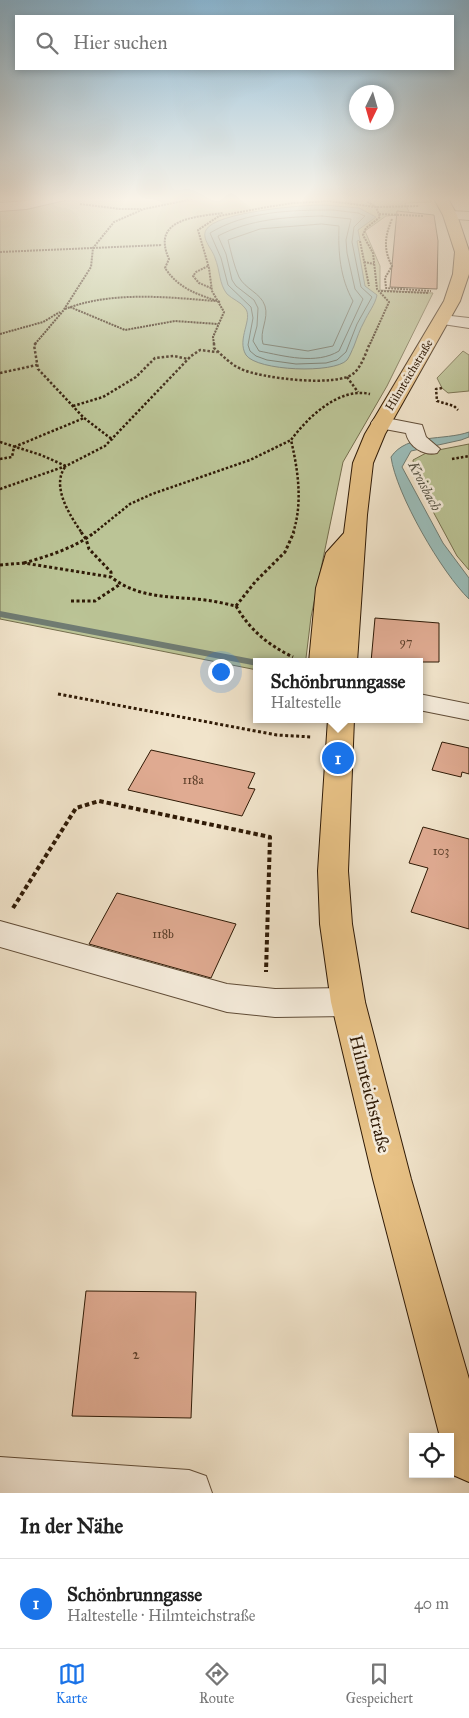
<!DOCTYPE html>
<html lang="de">
<meta charset="utf-8">
<style>
:root{--surface:#fff;--page:#f2f2f2;--text:#222;--muted:#767676;--line:#e0e0e0;--accent:#1a73e8}
body{margin:0;font-family:"IM FELL Great Primer",serif;background:var(--page);color:var(--text)}
.controls{position:absolute;right:15px;bottom:15px;display:grid;overflow:hidden;border-radius:0px;box-shadow:0 2px 8px #0003}
.controls button{width:45px;height:45px;display:grid;place-items:center;padding:0;border:0;border-bottom:1px solid var(--line);background:var(--surface);color:var(--text);font:25px sans-serif}
.compass{position:absolute;left:349px;top:85px;width:45px;height:45px;border-radius:50%;background:var(--surface);box-shadow:0 2px 8px #0003;rotate:185deg}
.you{position:absolute;left:220px;top:671px;width:18px;height:18px;margin:-12px;border:4px solid #fff;border-radius:50%;background:#1a73e8;box-shadow:0 0 0 8px #1a73e833}
.badge{display:grid;place-items:center;width:32px;height:32px;border-radius:50%;background:var(--accent);color:#fff;font-size:16px;font-weight:700}
.pin{position:absolute;translate:-50% -50%;border:2px solid #fff;box-shadow:0 1px 5px #0006}
.popup{position:absolute;left:253px;top:658px;width:170px;height:65px;box-sizing:border-box;display:grid;place-content:center;border-radius:0px;background:var(--surface);filter:drop-shadow(0 1px 4px #0005);font-size:16px;white-space:nowrap;color:var(--muted)}
.popup b{font-size:19px;color:var(--text)}
.popup::after{content:'';position:absolute;left:50%;top:100%;margin-left:-10px;border:10px solid transparent;border-top-color:var(--surface)}
.list{margin:0;padding:0;list-style:none}
h2{display:flex;justify-content:space-between;align-items:center;height:65px;margin:0;padding:0 20px;font-size:21px}
h2 small{font-size:16px;font-weight:400;color:var(--muted)}
.list li{display:grid;grid-template-columns:32px 1fr auto;gap:15px;align-items:center;box-sizing:border-box;height:90px;padding:0 20px;border-top:1px solid var(--line)}
.list b{display:block;font-size:19px;white-space:nowrap}
.list p{margin:0;font-size:16px;white-space:nowrap;color:var(--muted)}
.list em{font-size:16px;font-style:normal;color:var(--muted)}
.icon{flex:none;width:28px;height:28px;fill:none;stroke:currentColor;stroke-width:2;stroke-linecap:round;stroke-linejoin:round}
.map{position:relative;flex:none;width:469px;height:1493px;overflow:hidden}
.search{position:absolute;background:var(--surface);box-shadow:0 2px 8px #0003;left:15px;right:15px;top:15px;height:55px;display:flex;align-items:center;gap:12px;box-sizing:border-box;padding:0 18px;border-radius:0px;color:var(--muted);font-size:19px}
.sheet{height:155px;background:var(--surface)}
nav{display:flex;justify-content:space-around;align-items:center;box-sizing:border-box;height:70px;border-top:1px solid var(--line);background:var(--surface);font-size:14px;color:var(--muted)}
nav a{display:grid;justify-items:center;gap:2px}
nav .on{color:var(--accent)}
.map>svg:first-child{display:block}
.green{fill:#bbc496;stroke:#756f4e}
.water{fill:#9bbebb;stroke:#707c73}
.lines{fill:none;stroke-linecap:round;stroke-linejoin:round}
.shore{stroke:#656c60;stroke-width:1}
.stream{fill:#707c73;fill-rule:evenodd}
.building{fill:#e0ab92;stroke:#2f1a06}
.minor-casing{stroke:#604c37;stroke-width:2}
.major-casing{stroke:#2f1a06;stroke-width:2}
.path-far3{stroke:#2f1a06;stroke-width:2;stroke-dasharray:2 1;stroke-linecap:butt}
.path-far2{stroke:#2f1a06;stroke-width:2.5;stroke-dasharray:2.5 2;stroke-linecap:butt}
.path-far1{stroke:#2f1a06;stroke-width:3;stroke-dasharray:3 2.5;stroke-linecap:butt}
.path{stroke:#2f1a06;stroke-width:4;stroke-dasharray:4.5 3;stroke-linecap:butt}
.minor{fill:#f6eddd;fill-rule:evenodd}
.major{fill:#e8c286;fill-rule:evenodd}
.labels{text-anchor:middle;stroke-width:5;stroke-linejoin:round;paint-order:stroke}
.far-street-label{font-size:12px;fill:#2f1a06;stroke:#f6eddd}
.number-label{font-size:12px;fill:#5b3e29}
.far-water-label{font-size:14px;font-style:italic;fill:#555345;stroke:#f6eddd}
.near-number-label{font-size:15px;fill:#5b3e29}
.near-street-label{font-size:18px;fill:#2f1a06;stroke:#f6eddd}
</style>
<div class="map">
<svg width="469" height="1493" viewBox="0 0 469 1493">
<rect width="100%" height="100%" fill="#f1e4cb"/>
<filter id="stains"><feTurbulence type="fractalNoise" baseFrequency=".004" numOctaves="4"/><feColorMatrix values="0 0 0 0 .2 0 0 0 0 .09 0 0 0 0 .02 0 0 0 .5 -.17"/></filter>
<radialGradient id="worn" r=".72"><stop offset=".6" stop-color="#630" stop-opacity="0"/><stop offset="1" stop-color="#630" stop-opacity=".3"/></radialGradient>
<g class="green">
<polygon points="0,197 429,197 431,202 405,203 410,214 386,216 365,231 380,266 380,290 433,293 387,386 343,462 311,617 306,658 304,662 257,662 257,670 0,619"/>
<polygon points="463,351 469,355 469,391 448,393 442,388 437,378"/>
<polygon points="469,444 469,570 457,556 415,478 413,460 428,452"/>
</g>
<g class="water">
<path d="M323 205 359 208 376 217 358 230 360 240 357 241 365 286 377 295C375 305 368 313 364 322 360 329 357 338 354 346 352 350 350 356 347 360 334 374 257 371 246 355 236 339 254 318 245 308 241 302 232 299 227 294 219 284 220 270 215 258 213 250 201 239 206 230 215 212 303 205 323 205Z"/>
<path d="M469 432V437L461 440 411 451 402 467 443 543 469 578V599C442 573 396 494 391 457 407 433 444 441 469 432Z"/>
</g>
<g class="lines">
<g class="shore">
<path d="M333 210 358 213 365 216 354 227 352 242 361 287 372 297 357 324 346 352 337 360 326 363 296 364 267 360 256 356 250 351 248 345 253 318 251 307 228 285 221 258 210 233C246 211 292 210 333 210Z"/>
<path d="M322 216 351 219 346 240 347 253 355 289 363 299 339 351C316 365 284 356 259 351L253 341 257 326 258 308 254 300 236 286 232 280 226 254 218 236C250 219 287 217 322 216Z"/>
<path d="M322 224 339 226C338 252 340 278 353 301L333 346 308 351 263 344C259 331 269 319 265 306 261 293 245 289 239 277 234 266 231 252 228 240L260 229Z"/>
</g>
<polygon class="stream" points="0,611 257,660 261,662 257,662 257,666 0,617"/>
</g>
<g class="building">
<polygon points="397,211 434,215 438,241 437,289 390,287"/>
<polygon points="375,618 439,623 439,662 371,662"/>
<polygon points="442,742 469,748 469,774 462,772 461,777 432,770"/>
<polygon points="151,750 255,773 248,788 255,789 242,816 128,790"/>
<polygon points="423,827 469,839 469,929 411,912 428,868 409,863"/>
<polygon points="117,893 236,924 211,978 89,944"/>
<polygon points="86,1291 196,1292 191,1418 72,1416"/>
</g>
<g class="lines">
<defs>
<g id="minor">
<polygon points="43,197 67,197 65,200 26,209 0,211 0,203 26,201"/>
<polygon points="450,211 469,212 469,220 445,218 443,215"/>
<polygon points="442,315 469,318 469,328 436,323 434,320 436,317"/>
<path d="M381 417 422 425 426 437 440 449 437 453C424 456 409 447 406 433L374 427 371 423 374 419Z"/>
<polygon points="419,694 469,704 469,720 419,710"/>
<polygon points="0,921 227,984 275,989 348,988 360,992 365,1002 360,1012 348,1016 275,1017 227,1012 0,947"/>
<polygon points="0,1457 189,1470 206,1476 212,1493 0,1493"/>
</g>
<g id="major">
<polygon points="433,197 447,197 457,215 469,251 469,274 460,301 385,434 373,463 367,515 357,662 309,662 316,588 326,553 344,533 353,463 365,434 444,301 453,274 455,252 443,215"/>
<polygon points="328,719 354,719 348,871 352,924 365,1002 411,1179 469,1379 469,1482 453,1475 450,1469 450,1437 440,1437 373,1179 331,1002 320,924 318,871"/>
</g>
</defs>
<use href="#minor" class="minor-casing"/>
<use href="#major" class="major-casing"/>
<g class="path-far3">
<polyline points="330,201 336,197"/>
<polyline points="80,204 120,209 141,209"/>
<polyline points="261,208 293,203 329,201 376,207 419,206"/>
<polyline points="379,214 424,216"/>
<path d="M392 219C385 236 383 249 392 266L385 278 386 288 431 291"/>
<polyline points="360,241 369,286"/>
<polyline points="0,252 162,245"/>
<polyline points="364,262 374,264"/>
<polyline points="208,266 196,272 193,276 199,283 211,288"/>
<polyline points="381,291 429,293"/>
<path d="M220 302C197 294 179 289 165 268L169 259C151 219 194 217 223 213"/>
<polyline points="70,307 125,330 175,321 218,324"/>
<path d="M65 309C112 291 166 297 215 301"/>
<polyline points="0,334 43,322 60,312"/>
<polyline points="35,344 63,311 91,267 93,248 114,222 144,209 202,197"/>
<polyline points="214,344 213,337 224,312 212,291 209,268 198,230 219,216 262,208"/>
<polyline points="370,344 389,302 377,289 373,253 363,235 366,228 380,217 376,207 368,202 370,197"/>
</g>
<g class="path-far2">
<polyline points="36,343 34,345 38,369 84,418 113,440"/>
<path d="M214 343V348C223 356 230 364 241 369 260 378 338 388 354 373 362 366 366 352 370 343"/>
<polyline points="0,373 37,365"/>
<polyline points="347,377 358,392"/>
<polyline points="442,388 436,389 437,401 454,406 458,410"/>
<polyline points="73,406 103,397 136,377 155,358 174,356 188,359"/>
<path d="M0 442 41 455 66 466C50 485 70 516 82 533"/>
<polyline points="0,459 12,457 14,447 84,418"/>
<polyline points="452,459 469,456"/>
<polyline points="0,489 66,466 105,446 191,356 200,350 217,352"/>
<polyline points="94,533 130,504 152,494 250,460 291,440"/>
<path d="M293 533C303 503 298 470 291 440 308 417 339 387 370 394"/>
</g>
<g class="path-far1">
<polyline points="81,532 86,539 89,549 111,572 111,577"/>
<path d="M24 563C48 556 75 548 95 532"/>
<path d="M0 565 24 563 111 577C139 599 171 596 205 600 215 601 226 604 236 606"/>
<polyline points="71,601 95,601 119,585"/>
<polyline points="236,606 255,582 285,552 294,532"/>
<path d="M236 606C250 630 268 645 293 657"/>
<polyline points="58,694 277,735 312,737"/>
</g>
<polyline class="path" points="13,908 76,808 99,801 270,837 266,972"/>
<use href="#minor" class="minor"/>
<use href="#major" class="major"/>
</g>
<linearGradient id="sky" x2="0" y2="1"><stop stop-color="#89b8d6"/><stop offset="0.49" stop-color="#f9f3e8"/><stop offset="1" stop-color="#f9f3e8" stop-opacity="0"/></linearGradient>
<rect width="469" height="406" fill="url(#sky)"/>
<g class="labels">
<g class="far-street-label">
<text transform="translate(409 375) rotate(-59)" y="4">Hilmteichstraße</text>
</g>
<g class="number-label">
<text x="406" y="646">97</text>
<text x="193" y="784">118a</text>
<text x="441" y="855">103</text>
<text x="163" y="938">118b</text>
</g>
<g class="far-water-label">
<text transform="translate(425 486) rotate(62)" y="5">Kroisbach</text>
</g>
<g class="near-number-label">
<text x="136" y="1359">2</text>
</g>
<g class="near-street-label">
<text transform="translate(370 1094) rotate(76)" y="6">Hilmteichstraße</text>
</g>
</g>
<rect width="100%" height="100%" filter="url(#stains)"/>
<rect width="100%" height="100%" fill="url(#worn)"/>
</svg>
<div class="controls">
<button><svg class="icon" aria-label="locate" viewBox="0 0 24 24"><circle cx="12" cy="12" r="6"/><path d="M12 2v4M12 18v4M2 12h4M18 12h4"/></svg></button>
</div>
<svg class="compass" viewBox="-18 -18 36 36"><path d="M0-13l5 13h-10z" fill="#e53935"/><path d="M0 13l5-13h-10z" fill="#767676"/></svg>
<div class="you"></div>
<div class="pin badge" style="left:338px;top:758px">1</div>
<div class="popup"><b>Schönbrunngasse</b>Haltestelle</div>
<div class="search"><svg class="icon" aria-label="search" viewBox="0 0 24 24"><circle cx="10" cy="10" r="6"/><path d="M15 15l6 6"/></svg>Hier suchen</div>
</div>
<section class="sheet">
<h2>In der Nähe<small></small></h2>
<ul class="list">
<li><span class="badge">1</span><div><b>Schönbrunngasse</b><p>Haltestelle · Hilmteichstraße</p></div><em>40 m</em></li>
</ul>
</section>
<nav>
<a class="on"><svg class="icon" aria-label="map" viewBox="0 0 24 24"><path d="M3 6l6-2 6 2 6-2v14l-6 2-6-2-6 2zM9 4v14M15 6v14"/></svg>Karte</a>
<a><svg class="icon" aria-label="directions" viewBox="0 0 24 24"><path d="M12 3l9 9-9 9-9-9zM9 14v-3h6M13 9l2 2-2 2"/></svg>Route</a>
<a><svg class="icon" aria-label="saved" viewBox="0 0 24 24"><path d="M7 4h10v16l-5-4-5 4z"/></svg>Gespeichert</a>
</nav>
